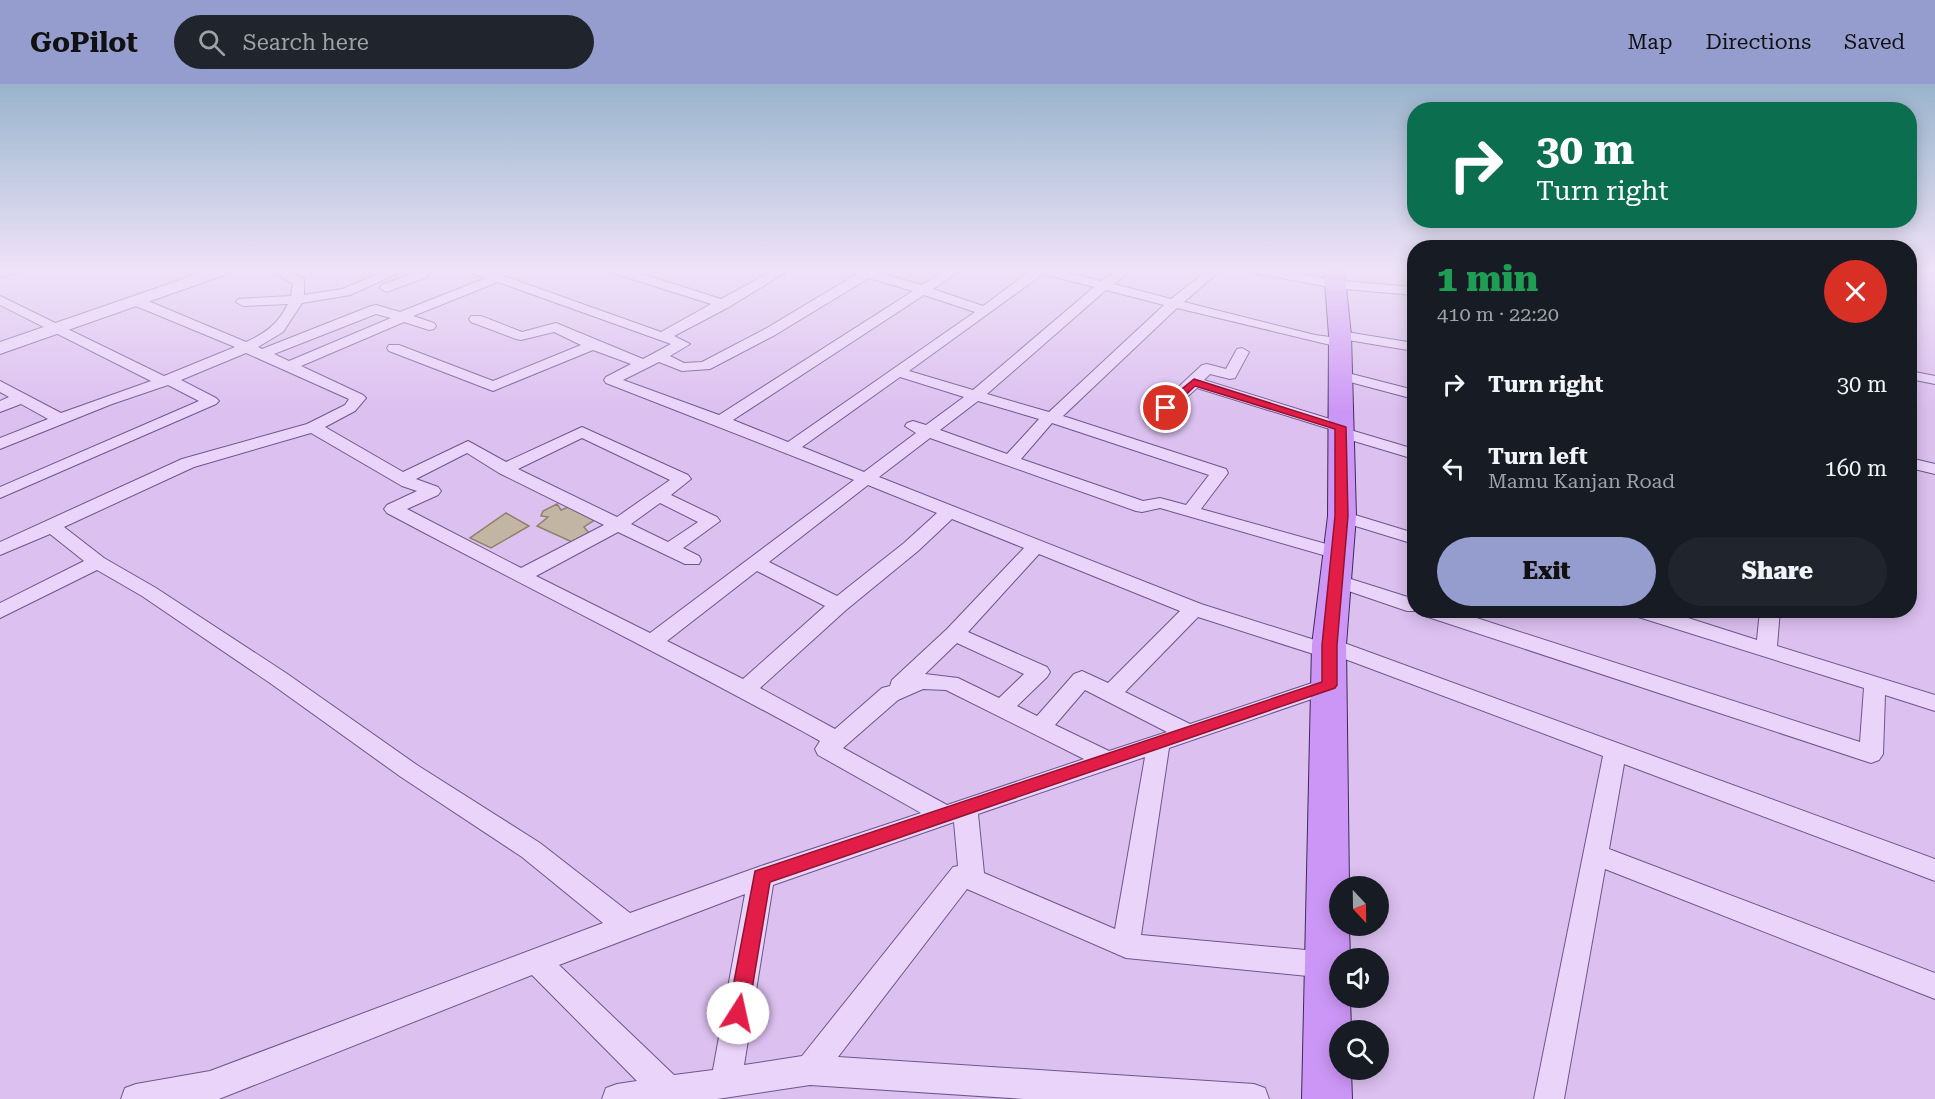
<!DOCTYPE html>
<html lang="en">
<head>
<meta charset="utf-8">
<style>
	body { margin:0; font-family:"Roboto Serif",serif; background:#20242c; color:#f1f3f6; height:100vh; display:flex; flex-direction:column; font-size:22px; white-space:nowrap }
	* { box-sizing:border-box; margin:0 }
	p { font-size:20px; color:#9ea1a6 }
	.icon { flex:none; width:33px; height:33px; fill:none; stroke:currentColor; stroke-width:2; stroke-linecap:round; stroke-linejoin:round }
	.map { position:relative; flex:1; overflow:hidden }
	.panel { position:absolute; left:1407px; top:156px; width:510px; height:378px; display:flex; flex-direction:column; background:#171b24; border-radius:24px; box-shadow:0 3px 15px #0003 }
	.panel>* { flex:none }
	.guide { position:absolute; left:1407px; top:18px; width:510px; height:126px; border-radius:24px; box-shadow:0 3px 15px #0003; background:#0b6e4f; color:#fff; overflow:hidden }
	.needle { width:39px; rotate:158deg }
	.tools { position:absolute; left:1329px; top:792px; display:grid; gap:12px }
	.tools a { display:grid; place-items:center; width:60px; height:60px; border-radius:50%; background:#171b24; box-shadow:0 3px 15px #0003; font-size:30px }
	.pin { position:absolute; display:grid; place-items:center; width:51px; height:51px; color:#fff; margin:-26px; border:3px solid #fff; border-radius:50%; box-shadow:0 2px 6px #0007 }
	.me { position:absolute; width:66px; margin:-33px; rotate:10deg; stroke-linejoin:round; filter:drop-shadow(0 0 4px #0008) }
	.turn { display:flex; align-items:center; gap:21px; height:126px; padding:0 30px; font-size:27px }
	.turn .icon { width:78px; height:78px; stroke-width:2.5 }
	.turn b { display:block; font-size:42px; line-height:51px }
	.round { display:grid; place-items:center; flex:none; width:63px; height:63px; border-radius:32px; background:#20242c }
	.headline { display:flex; align-items:center; justify-content:space-between; height:102px; padding:0 30px }
	h1 { font-size:36px; font-weight:800; line-height:45px; color:#1e9e55 }
	.cta { display:flex; gap:12px; margin-top:auto; padding:12px 30px }
	.cta a { flex:1; height:69px; border-radius:36px; background:#959dce; color:#111; font-size:24px; font-weight:800; line-height:69px; text-align:center }
	.cta a+a { background:#20242c; color:#f1f3f6 }
	ul { padding:0; list-style:none }
	li { display:flex; align-items:center; gap:18px; height:84px; padding:0 30px }
	li div { flex:1 }
	li b { display:block; font-size:22px }
	li em { font-style:normal }
	header { display:flex; align-items:center; gap:36px; box-sizing:border-box; height:84px; padding:0 30px; background:#959dce; color:#111 }
	header strong { font-size:28px }
	nav { display:flex; gap:33px; margin-inline-start:auto; font-size:21px }
	.search { width:420px; height:54px; background:#20242c; display:flex; align-items:center; gap:15px; box-sizing:border-box; padding:0 21px; border-radius:33px; color:#9ea1a6; font-size:22px }
	.map>svg:first-child { display:block }
	.water { fill:#c2b5a3; stroke:#90826a; stroke-width:1.5 }
	.lines { fill:none; stroke-linecap:round; stroke-linejoin:round }
	.minor-casing { stroke:#6c578a; stroke-width:2 }
	.tertiary-casing { stroke:#6c578a; stroke-width:2 }
	.primary-casing { stroke:#3b2c58; stroke-width:2 }
	.minor { fill:#ead4fa; fill-rule:evenodd }
	.tertiary { fill:#ead4fa; fill-rule:evenodd }
	.primary { fill:#cc96f6; fill-rule:evenodd }
	.route { fill:#e11d48; stroke:#92132f; stroke-width:1.5 }
</style>
</head>
<body>
<header>
<strong>GoPilot</strong>
<div class="search"><svg class="icon" aria-label="search" viewBox="0 0 24 24"><circle cx="10" cy="10" r="6"/><path d="M15 15l6 6"/></svg>Search here</div>
<nav><a>Map</a><a>Directions</a><a>Saved</a></nav>
</header>
<div class="map">
<svg width="1935" height="1015" viewBox="0 0 1935 1015">
	<rect width="100%" height="100%" fill="#dcc0f0"/>
	<!-- water -->
	<g class="water">
		<polygon points="557,420 561,426 576,420 593,432 593,437 584,443 589,449 572,458 537,442 548,433 541,432 543,427"/>
		<polygon points="506,429 529,442 491,464 470,454"/>
	</g>
	<g class="lines">
		<!-- minor casing -->
		<g class="minor-casing">
			<g id="minor">
				<polygon points="0,185 22,185 20,188 0,193"/>
				<path d="M267 185H282L304 195V211L342 205 391 185H407L350 211 302 219 283 248 258 263 262 265 371 222 376 221 400 228 486 194 469 188 467 185H484L661 248 711 220 610 188 608 185H626L721 215 776 185H791L729 223 674 252 690 260 670 272 684 279 702 278 765 245 857 190 852 189 851 185H868L921 201 949 185H963L933 205 983 222 1033 185H1053L1101 197 1119 185H1133L1114 200 1171 215 1209 185H1222L1184 218 1315 251 1337 254 1333 251 1340 247 1414 259V267L1342 255 1346 259 1339 263 1177 224 1063 332 1226 385 1228 389 1201 425 1344 465 1346 469 1344 473 1337 475 1160 424 1142 428 1136 427 930 354 879 393 1201 520 1321 558 1329 554 1336 556 1935 775V797L1624 680 1609 765 1935 889V915L1605 785 1564 1015H1534L1603 672 1337 572 1329 575 1198 533 1125 608 1190 640 1330 593 1338 596 1341 601 1338 606 1169 664 1141 851 1328 868 1338 872V890L1328 894 1126 874 967 805 838 973 1254 1000 1265 1004 1269 1015H1024L810 1001 717 1015H602L606 1004 617 1000 637 997 532 891 219 1015H121L125 1004 136 1000 210 987 603 839 522 773 401 693 270 599 142 512 97 486 0 534V519L84 477 50 450 0 471V458L182 375 307 340 345 321 349 315 246 269 181 296 216 314 219 317 216 320 0 414V403L199 317 168 301 112 320 0 365V354L48 335 21 320 0 328V317L9 313 0 308V297L61 329 151 297 0 221V212L164 292 235 263 131 220 129 217 131 214H141L246 258C266 249 278 240 288 220L243 222 236 218 238 215 291 212 293 200ZM1043 190 1094 203 973 306 909 287ZM869 194 913 207 719 331 623 296 659 278 682 287 710 285 775 251ZM498 198 671 260 643 275 556 239 522 248 481 232H471L469 235 471 238 516 255 521 256 554 248 581 261 493 297 399 261H389L387 264 389 267 493 307 593 266 631 280 606 293 604 296 606 299 854 396 650 549 536 492 618 448 685 480H699L701 476 699 472 683 464 720 437 717 433 671 411 691 395 688 391 582 343 506 378 468 357 403 388 325 343 355 327 366 314 363 311 301 282 404 238 429 246 434 245 436 242 434 239 413 232ZM1106 206 1164 221 1049 328 987 310ZM924 211 975 228 788 358 733 336ZM376 230 391 234 289 277 274 270ZM900 293 964 313 926 341 913 337 907 339 905 342 916 349 864 388 802 363ZM978 317 1039 335 1007 370 940 346ZM1052 339 1209 391 1186 421 1160 414 1143 417 1021 375ZM311 349 402 402 417 407 387 421 384 425 387 429C532 506 677 578 820 657L815 665 818 671 921 729 761 782 630 829 540 759 417 681 286 589 156 504 104 474 64 443 194 383ZM582 354 670 396 617 433 518 385ZM467 369 499 389 604 441 521 484 407 425 438 411 441 407 438 403 416 395ZM868 401 937 429 904 459 837 512 769 478ZM660 419 698 438 668 458 631 440ZM952 435 1024 464 947 545 892 596 890 602 882 604 835 645 760 604 846 526 918 467ZM1039 470 1180 527 1108 599 1082 587 1074 590 1037 632 1017 622 1047 593 1050 588 1047 583 968 548ZM757 487 825 522 743 595 667 557ZM957 559 1024 590 999 614 958 594 925 590ZM923 605 946 606 1084 675 947 721 843 664 898 616ZM1085 606 1167 648 1109 667 1055 641ZM1145 673 1115 845 984 789 978 730ZM954 738 958 782 953 783 802 972 744 981 773 801ZM745 810 713 986 674 991 559 881Z"/>
				<polygon points="1248,185 1273,185 1332,196 1414,203 1414,211 1334,204 1254,189"/>
				<polygon points="423,186 429,190 427,193 386,208 380,204 381,201"/>
				<polygon points="1242,264 1249,268 1235,294 1230,295 1210,290 1204,296 1346,340 1347,345 1414,365 1414,375 1334,351 1333,346 1197,304 1158,339 1146,339 1144,336 1146,333 1202,281 1207,280 1226,285 1237,265"/>
				<polygon points="1340,287 1414,306 1414,315 1335,294 1333,291"/>
				<polygon points="1910,287 1935,292 1935,300 1910,295"/>
				<polygon points="1910,374 1935,380 1935,390 1910,384"/>
				<polygon points="1342,427 1414,449 1414,460 1336,436 1333,432 1336,428"/>
				<polygon points="1335,490 1414,515 1414,526 1452,526 1860,658 1864,604 1632,531 1629,526 1663,526 1757,556 1760,526 1780,526 1777,562 1935,611 1935,627 1885,611 1883,670 1879,676 1871,679 1422,531 1420,527 1407,527 1328,500 1325,496 1328,492"/>
			</g>
		</g>
		<!-- tertiary casing -->
		<g class="tertiary-casing">
			<polygon id="tertiary" points="212,185 235,185 233,188 0,270 0,258"/>
		</g>
		<!-- primary casing -->
		<g class="primary-casing">
			<polygon id="primary" points="1324,185 1344,185 1351,251 1356,432 1346,561 1349,802 1340,802 1340,842 1349,842 1350,874 1340,874 1340,914 1350,914 1351,946 1340,946 1340,986 1351,986 1352,1015 1302,1015 1312,561 1328,432 1329,251"/>
		</g>
		<!-- minor -->
		<use href="#minor" class="minor"/>
		<!-- tertiary -->
		<use href="#tertiary" class="tertiary"/>
		<!-- primary -->
		<use href="#primary" class="primary"/>
	</g>
	<!-- sky -->
	<linearGradient id="sky" x2="0" y2="1"><stop stop-color="#99b4cc"/><stop offset="0.57" stop-color="#efe3f8"/><stop offset="1" stop-color="#efe3f8" stop-opacity="0"/></linearGradient>
	<rect width="1935" height="327" fill="url(#sky)"/>
	<!-- route -->
	<polygon class="route" points="1194,295 1346,343 1348,432 1337,561 1337,601 1335,604 770,798 748,929 745,936 738,939 731,936 728,929 755,787 1322,598 1322,561 1335,432 1335,345 1195,302 1170,326 1162,326 1162,321"/>
</svg>
<div class="tools">
<a><svg class="needle" viewBox="-14 -14 28 28"><path d="M0-13l5 13h-10z" fill="#e53935"/><path d="M0 13l5-13h-10z" fill="#9ea1a6"/></svg></a>
<a><svg class="icon" aria-label="sound" viewBox="0 0 24 24"><path d="M4 9h4l5-4v14l-5-4H4zM17 9q2 3 0 6"/></svg></a>
<a><svg class="icon" aria-label="search" viewBox="0 0 24 24"><circle cx="10" cy="10" r="6"/><path d="M15 15l6 6"/></svg></a>
</div>
<div class="pin" style="left:1166px;top:324px;background:#d93025"><svg class="icon" aria-label="arrive" viewBox="0 0 24 24"><path d="M6 21V4h12l-3 4 3 4H6"/></svg></div>
<svg class="me" style="left:738px;top:929px" viewBox="-20 -20 40 40"><circle r="19" fill="#fff"/><path d="M0-13L10 11 0 6-10 11z" fill="#e11d48"/></svg>
<div class="guide">
<div class="turn"><svg class="icon" aria-label="right" viewBox="0 0 24 24"><path d="M7 20v-9h11M14 6l5 5-5 5"/></svg><div><b>30 m</b>Turn right</div></div>
</div>
<section class="panel">
<div class="headline"><div><h1>1 min</h1><p>410 m · 22:20</p></div><a class="round" style="background:#d93025;color:#fff"><svg class="icon" aria-label="close" viewBox="0 0 24 24"><path d="M6 6l12 12M18 6L6 18"/></svg></a></div>
<ul>
<li><svg class="icon" aria-label="right" viewBox="0 0 24 24"><path d="M7 20v-9h11M14 6l5 5-5 5"/></svg><div><b>Turn right</b></div><em>30 m</em></li>
<li><svg class="icon" aria-label="left" viewBox="0 0 24 24"><path d="M17 20v-9H6M10 6l-5 5 5 5"/></svg><div><b>Turn left</b><p>Mamu Kanjan Road</p></div><em>160 m</em></li>
</ul>
<div class="cta"><a>Exit</a><a>Share</a></div>
</section>
</div>
</body>
</html>
